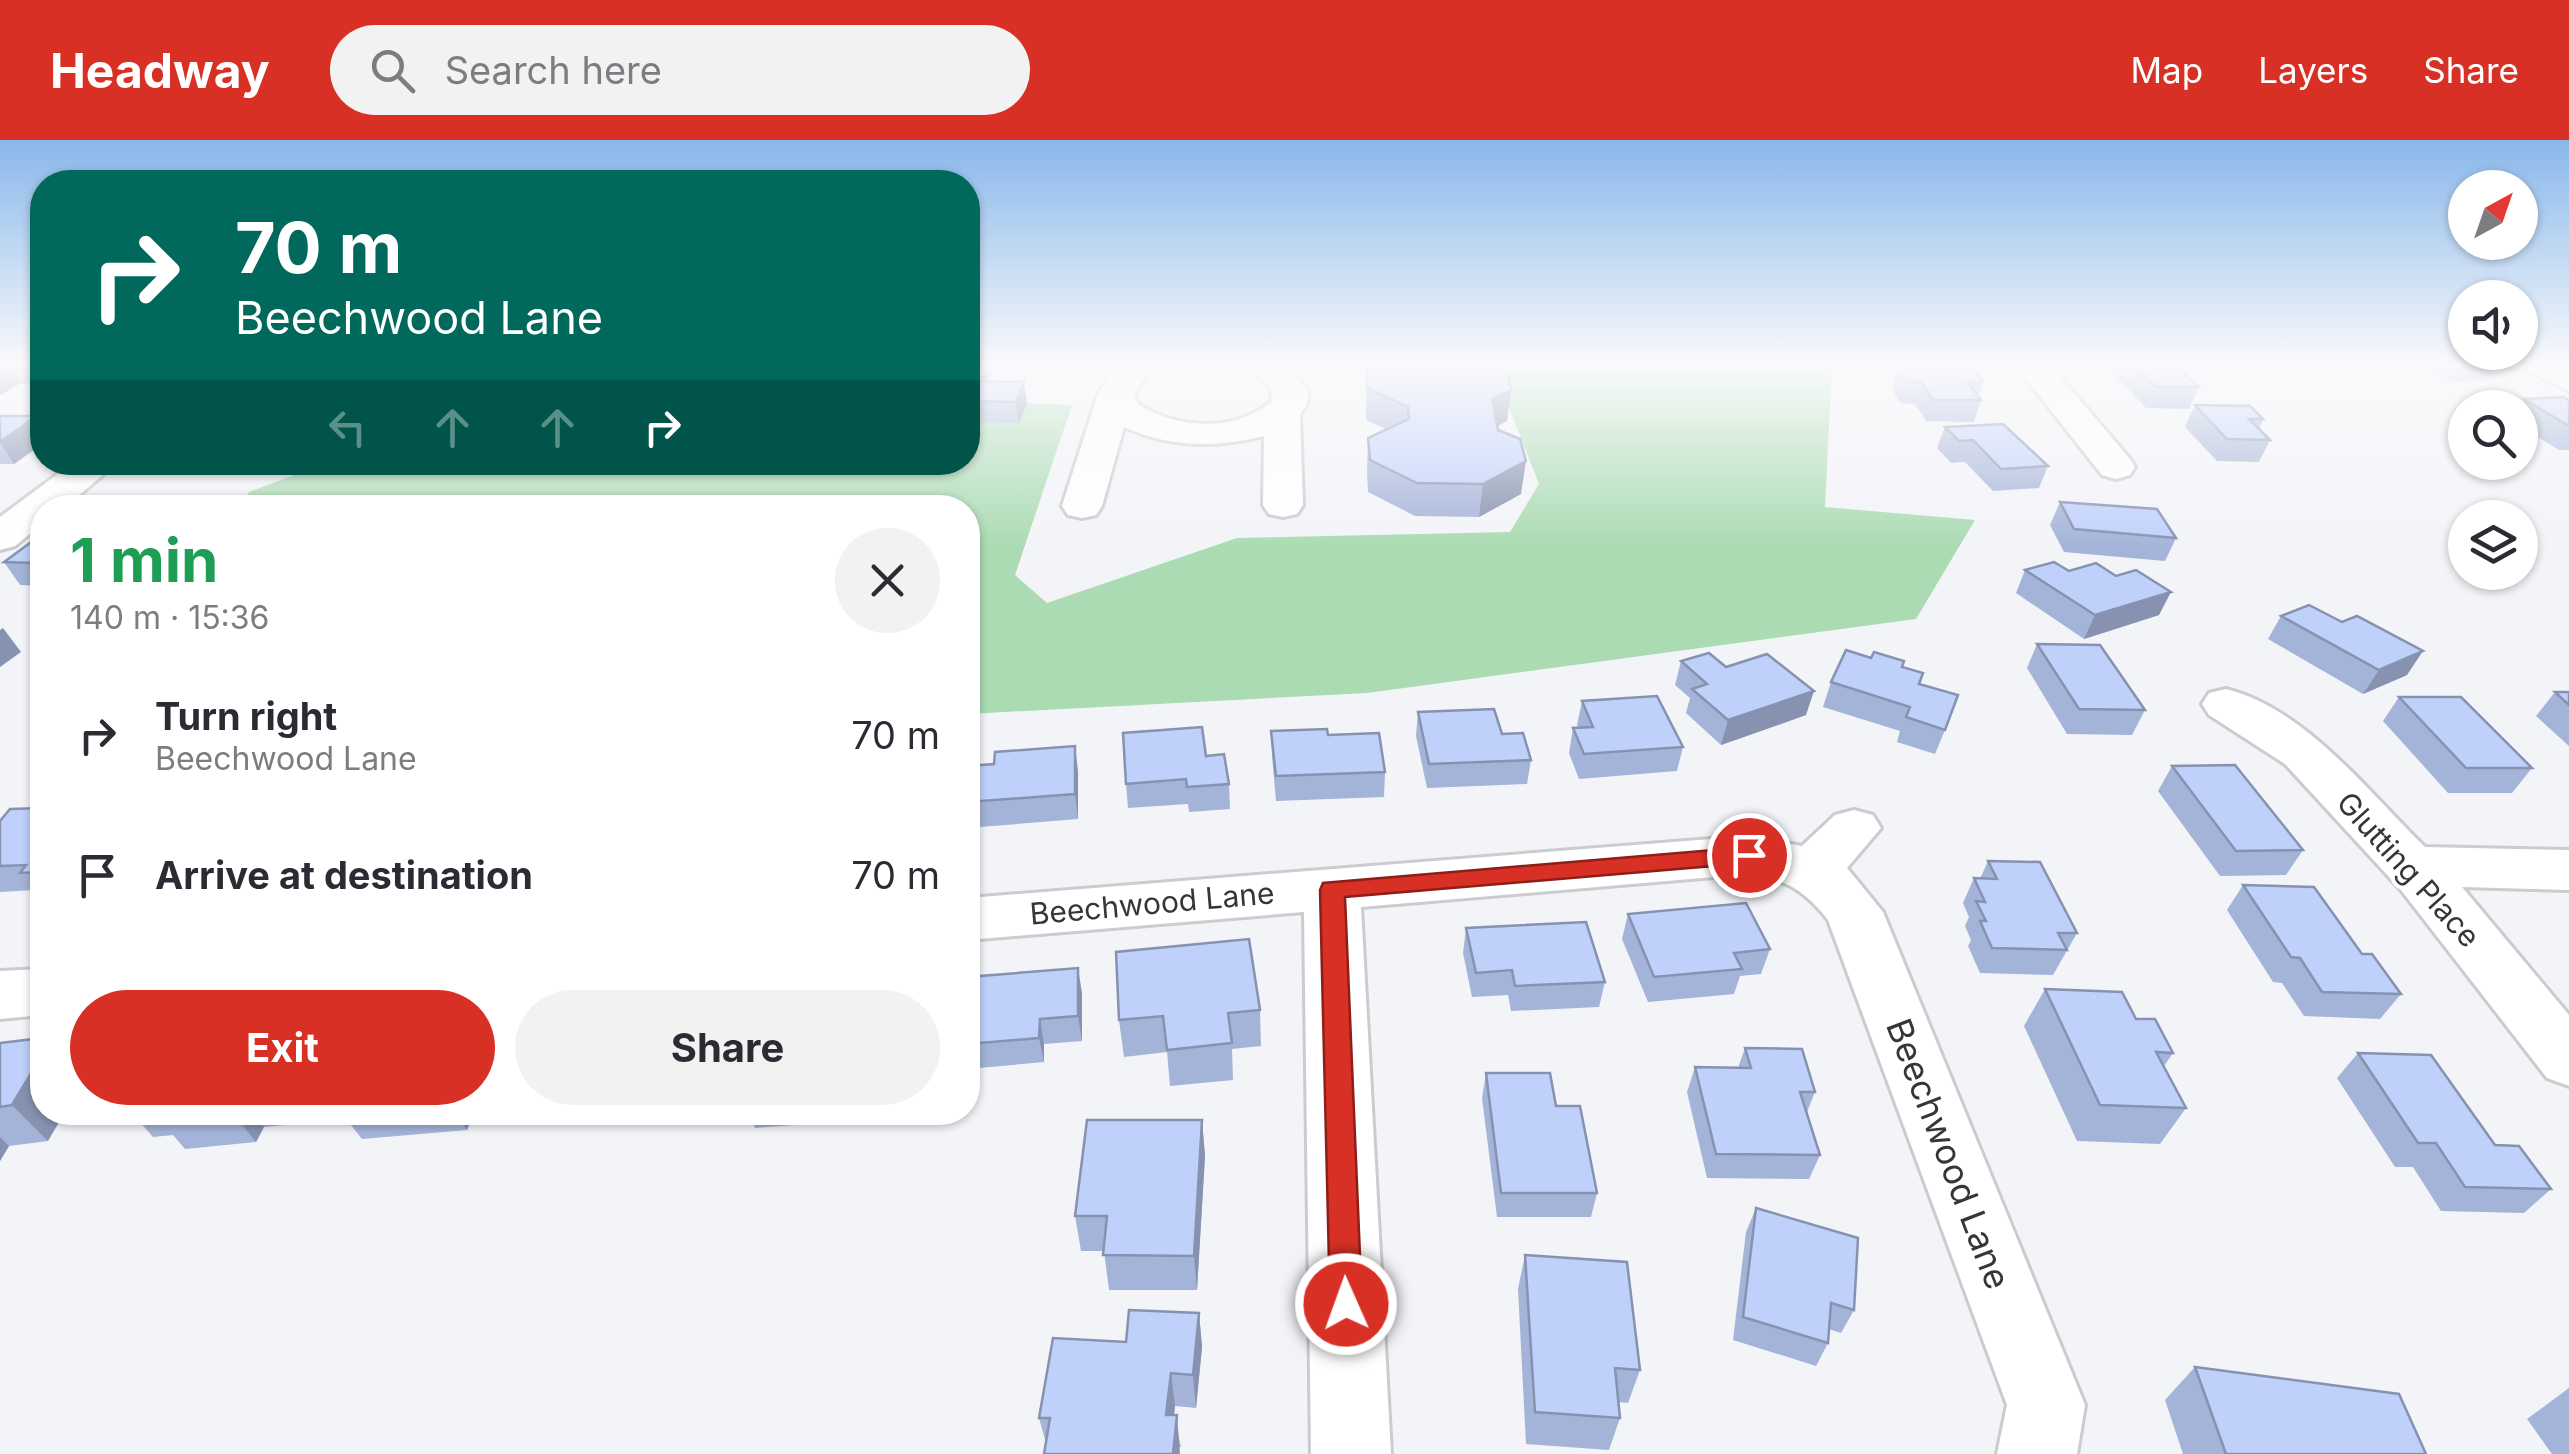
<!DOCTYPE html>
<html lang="en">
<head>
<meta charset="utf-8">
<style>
	body { margin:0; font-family:Inter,sans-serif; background:#f2f2f3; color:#2b2b33; height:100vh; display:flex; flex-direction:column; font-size:38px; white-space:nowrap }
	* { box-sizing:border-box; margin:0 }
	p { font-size:32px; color:#7c7c81 }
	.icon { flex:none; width:55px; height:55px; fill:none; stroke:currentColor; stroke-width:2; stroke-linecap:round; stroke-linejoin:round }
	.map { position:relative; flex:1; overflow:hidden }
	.side { position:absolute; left:30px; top:355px; width:950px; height:630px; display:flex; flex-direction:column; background:#fff; border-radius:40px; box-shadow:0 2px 8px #0004 }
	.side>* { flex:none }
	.hud { position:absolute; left:30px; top:30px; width:950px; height:305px; border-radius:40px; box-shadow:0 2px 8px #0004; background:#00695c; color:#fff; overflow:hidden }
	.needle { width:65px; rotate:40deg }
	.buttons { position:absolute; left:2448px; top:30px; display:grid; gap:20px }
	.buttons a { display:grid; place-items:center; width:90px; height:90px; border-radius:50%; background:#fff; box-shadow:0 2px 8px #0004; font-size:50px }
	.pin { position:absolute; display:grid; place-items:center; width:85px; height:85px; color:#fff; margin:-42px; border:5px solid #fff; border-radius:50%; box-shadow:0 2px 10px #0007 }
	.me { position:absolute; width:110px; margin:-55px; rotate:358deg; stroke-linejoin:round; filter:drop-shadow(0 0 8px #0008) }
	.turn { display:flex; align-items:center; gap:35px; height:210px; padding:0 40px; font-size:45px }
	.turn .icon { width:130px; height:130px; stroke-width:2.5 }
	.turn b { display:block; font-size:70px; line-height:85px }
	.lanes { display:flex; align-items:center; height:95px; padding:0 40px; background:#0003; justify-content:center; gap:50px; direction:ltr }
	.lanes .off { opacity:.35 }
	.round { display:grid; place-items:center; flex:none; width:105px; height:105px; border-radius:52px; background:#f2f2f3 }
	.headline { display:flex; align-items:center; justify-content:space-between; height:170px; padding:0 40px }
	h1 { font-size:60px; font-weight:700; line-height:75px; color:#1e9e55 }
	.cta { display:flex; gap:20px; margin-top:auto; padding:20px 40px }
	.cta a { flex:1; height:115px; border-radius:60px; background:#d93025; color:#fff; font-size:40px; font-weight:700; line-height:115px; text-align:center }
	.cta a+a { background:#f2f2f3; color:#2b2b33 }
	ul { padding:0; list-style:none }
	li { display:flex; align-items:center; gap:30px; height:140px; padding:0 40px }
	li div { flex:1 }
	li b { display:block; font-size:38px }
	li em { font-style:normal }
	header { display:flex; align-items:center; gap:60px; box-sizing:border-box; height:140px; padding:0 50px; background:#d93025; color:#fff }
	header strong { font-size:48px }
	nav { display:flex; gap:55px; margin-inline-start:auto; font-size:35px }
	.search { width:700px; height:90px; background:#f2f2f3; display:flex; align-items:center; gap:25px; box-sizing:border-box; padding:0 35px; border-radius:55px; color:#7c7c81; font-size:38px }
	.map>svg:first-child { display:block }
	.green { fill:#aadbb2 }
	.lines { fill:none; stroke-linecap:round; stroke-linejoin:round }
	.minor-casing { stroke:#cbccd0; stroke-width:6 }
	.minor { fill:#fff; fill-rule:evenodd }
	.wall { fill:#a4b3d8 }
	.shaded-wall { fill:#8692b0 }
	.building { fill:#bfd0fb; stroke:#8692b0; stroke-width:2.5 }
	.route { fill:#d93025; stroke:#8d1f18; stroke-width:2.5 }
	.labels { text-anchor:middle; stroke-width:8; stroke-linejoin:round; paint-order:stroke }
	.street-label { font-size:30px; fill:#353637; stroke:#fff }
	.near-street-label { font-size:35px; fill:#353637; stroke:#fff }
</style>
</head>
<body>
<header>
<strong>Headway</strong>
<div class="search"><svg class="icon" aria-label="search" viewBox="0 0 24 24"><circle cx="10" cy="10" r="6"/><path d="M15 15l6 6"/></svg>Search here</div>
<nav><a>Map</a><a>Layers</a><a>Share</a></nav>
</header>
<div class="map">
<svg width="2569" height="1314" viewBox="0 0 2569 1314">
	<rect width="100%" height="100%" fill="#f3f4f8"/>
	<!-- green -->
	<polygon class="green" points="1492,225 1832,225 1825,367 1975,380 1916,479 1367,553 968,574 968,368 238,368 249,352 302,332 552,322 968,322 968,278 1021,263 1072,265 1015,435 1047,463 1237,398 1510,392 1539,344"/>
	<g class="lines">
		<!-- minor casing -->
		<g class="minor-casing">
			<g id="minor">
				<path d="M1117 225H1151L1134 254 1138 264C1178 289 1234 293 1272 261L1271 247 1245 225H1286L1308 251 1307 265 1300 274 1303 365 1297 374 1283 377 1269 374 1263 365 1264 296C1215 308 1171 308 1124 287L1102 366 1096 375 1082 378 1068 375 1062 366 1098 254Z"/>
				<polygon points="2015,225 2050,225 2130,319 2135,327 2130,335 2116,339 2102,335"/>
				<polygon points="2525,225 2569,226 2569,251 2530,232"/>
				<polygon points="74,322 118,322 64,368 42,368 42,384 15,406 0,410 0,377"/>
				<path d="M2226 549C2306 569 2368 652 2425 707L2569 710V750L2462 747 2569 875V946L2547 938 2401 750 2285 624 2209 575 2202 564 2209 553Z"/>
				<path d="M1854 670 1873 675 1881 688 1847 728 1883 772 2085 1265 2077 1314H1997L2007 1265 1828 780C1806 751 1784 738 1749 734L1361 767 1391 1314H1311L1304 772 968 800V758L1749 696 1802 706 1835 675Z"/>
				<polygon points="42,829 42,875 0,879 0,831"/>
			</g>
		</g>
		<!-- minor -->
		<use href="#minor" class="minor"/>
	</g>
	<!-- wall -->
	<g class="wall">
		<polygon points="0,225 42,225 42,244 19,244 0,255"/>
		<polygon points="968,225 993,229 988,241 1027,263 1019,283 968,282"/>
		<polygon points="1326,225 1492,225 1507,281 1498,286 1521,354 1479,377 1415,376 1368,352 1367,330 1368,298 1386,289 1366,280 1367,231 1359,227 1332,227"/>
		<polygon points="2115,225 2175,225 2199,247 2189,269 2146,268 2112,232"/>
		<polygon points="2425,225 2497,225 2488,240 2451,241"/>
		<polygon points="1898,228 1983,242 1978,256 1981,260 1974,282 1926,281 1915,264 1900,263 1892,249"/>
		<polygon points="2524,259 2569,260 2569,310 2559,310 2520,286 2520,268 2518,268"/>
		<polygon points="2195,265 2263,279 2259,289 2270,300 2259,322 2217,321 2185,287"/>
		<polygon points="37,276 42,284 42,304 14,324 0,324 0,277"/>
		<polygon points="1945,287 2048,326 2039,348 1993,351 1965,322 1951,323 1937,308"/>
		<polygon points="2060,362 2176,398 2165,421 2064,412 2050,385"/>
		<polygon points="42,394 42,446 20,445 4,422"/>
		<polygon points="2025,430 2069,431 2116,436 2159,475 2084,499 2016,453"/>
		<polygon points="2281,476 2407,535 2363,554 2268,499"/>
		<polygon points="2037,504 2145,570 2132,595 2067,594 2027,528"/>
		<polygon points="1681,521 1726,527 1806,575 1721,605 1686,573 1690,558 1675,545"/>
		<polygon points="1902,527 1919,544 1945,590 1935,614 1897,602 1900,591 1823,567 1831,542"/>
		<polygon points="2555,552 2569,552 2569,606 2536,576"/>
		<polygon points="2399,557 2532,628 2512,653 2448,653 2383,581"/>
		<polygon points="1582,561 1683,607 1677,631 1579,639 1569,613 1573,588 1579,588 1577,585"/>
		<polygon points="1418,572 1531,620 1527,644 1427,648 1416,596"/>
		<polygon points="1271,591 1328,595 1385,632 1384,657 1276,661 1272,616"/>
		<polygon points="1206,616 1229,644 1230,669 1189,672 1188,664 1128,668 1126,644"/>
		<polygon points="968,626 1078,631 1078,679 968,688"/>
		<polygon points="2172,626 2303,710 2286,735 2220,736 2158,651"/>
		<polygon points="42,668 42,757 35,750 0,752 0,681"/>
		<polygon points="1988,721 2077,793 2053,835 1980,833 1968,806 1971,800 1965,786 1969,777 1963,763 1974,738 1980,739"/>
		<polygon points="2243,745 2362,814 2401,854 2380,879 2304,876 2282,843 2273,842 2227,770"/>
		<polygon points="1628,774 1770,809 1761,834 1740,836 1734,854 1648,862 1622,799"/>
		<polygon points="1466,788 1605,842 1599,867 1511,871 1508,855 1472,857 1463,813"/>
		<polygon points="1116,812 1260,870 1261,906 1232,909 1233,940 1170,946 1167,912 1124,917 1119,880"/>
		<polygon points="968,837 1082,853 1082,901 1044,904 1044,922 968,929"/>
		<polygon points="2045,849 2136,879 2173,913 2164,926 2186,968 2160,1004 2077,1001 2024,886"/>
		<polygon points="0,903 48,1001 9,1006 0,1021"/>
		<polygon points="1745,908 1815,952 1807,972 1820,1015 1809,1039 1707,1038 1687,952 1695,927 1738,928"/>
		<polygon points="2358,913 2495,1005 2551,1049 2524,1073 2441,1071 2413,1027 2395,1027 2337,938"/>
		<polygon points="1486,933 1597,1053 1591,1077 1497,1077 1482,958"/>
		<polygon points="131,972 310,972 305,983 264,987 256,1002 185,1009 173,995 153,997"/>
		<polygon points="344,972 474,972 467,990 362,999 343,975"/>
		<polygon points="602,972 653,972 652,975 605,977"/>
		<polygon points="748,972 832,972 831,982 755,988"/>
		<polygon points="1202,980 1205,1016 1197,1150 1109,1150 1104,1111 1081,1111 1075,1076"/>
		<polygon points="1756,1068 1854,1170 1841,1193 1829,1189 1828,1203 1816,1226 1733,1200 1746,1092"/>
		<polygon points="1525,1115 1640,1230 1628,1263 1619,1262 1620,1278 1609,1310 1526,1304 1518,1149"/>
		<polygon points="1199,1173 1202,1207 1196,1268 1175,1266 1174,1275 1181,1307 1046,1303 1039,1278 1126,1202"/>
		<polygon points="2195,1227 2426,1314 2183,1314 2165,1260"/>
		<polygon points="2569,1248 2569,1314 2552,1314 2527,1279"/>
	</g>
	<!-- shaded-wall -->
	<g class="shaded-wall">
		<polygon points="2,225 7,225 19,244 0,255 0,226"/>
		<polygon points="31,225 42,225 42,243"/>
		<polygon points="989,225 992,225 993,229 985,249 983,238"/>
		<polygon points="1024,242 1027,263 1019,283 1016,262"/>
		<polygon points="1511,250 1507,281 1489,290 1492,259"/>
		<polygon points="37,276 42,284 42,304 14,324 0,302"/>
		<polygon points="1526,321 1521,354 1479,377 1483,344"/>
		<polygon points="2171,452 2159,475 2084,499 2095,475"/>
		<polygon points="3,488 21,512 0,527 0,490"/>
		<polygon points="2423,511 2407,535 2363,554 2379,530"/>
		<polygon points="1814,551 1806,575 1721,605 1728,580"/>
		<polygon points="1075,606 1078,631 1078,679 1075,654"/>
		<polygon points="1078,828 1082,853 1082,901 1078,876"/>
		<polygon points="1040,879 1044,904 1044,922 1039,898"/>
		<polygon points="42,915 42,972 65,972 48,1001 12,965"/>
		<polygon points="232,972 251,972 264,987 256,1002"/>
		<polygon points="297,972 310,972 305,983"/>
		<polygon points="456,972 474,972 467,990"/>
		<polygon points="1202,980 1205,1016 1197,1150 1194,1116"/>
		<polygon points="0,997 9,1006 0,1021"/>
		<polygon points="1199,1173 1202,1207 1196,1268 1193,1235"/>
		<polygon points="1171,1233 1175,1266 1170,1307 1166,1275"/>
		<polygon points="1177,1275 1180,1314 1173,1314"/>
	</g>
	<!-- building -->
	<g class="building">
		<polygon points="968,225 989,225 983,238 968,238"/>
		<polygon points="1377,225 1492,225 1507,231 1511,250 1492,259 1498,290 1520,299 1526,321 1483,344 1417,343 1370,320 1368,298 1409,279 1408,267 1367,248 1367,229"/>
		<polygon points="2134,225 2175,225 2199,247 2156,247"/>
		<polygon points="1898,228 1974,230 1983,242 1968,242 1981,260 1933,260 1922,242 1907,242"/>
		<polygon points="968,241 1024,242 1016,262 968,261"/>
		<polygon points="2563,257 2569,260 2569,286 2524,259"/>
		<polygon points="2195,265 2250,266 2263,279 2249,279 2270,300 2227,299"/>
		<polygon points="1,276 37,276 0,302 0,277"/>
		<polygon points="2003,284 2048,326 2001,329 1973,300 1959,301 1945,287"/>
		<polygon points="2060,362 2157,369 2176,398 2074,389"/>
		<polygon points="84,364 115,366 113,368 79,368"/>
		<polygon points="42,394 42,420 38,423 4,422"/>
		<polygon points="2054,422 2069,431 2096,423 2116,436 2136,430 2171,452 2095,475 2025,430"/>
		<polygon points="2309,465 2342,482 2357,476 2423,511 2379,530 2281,476"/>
		<polygon points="2037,504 2100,505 2145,570 2079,569"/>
		<polygon points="1846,510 1871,518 1874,512 1904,521 1902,527 1923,533 1919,544 1958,555 1945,590 1906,577 1910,567 1831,542"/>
		<polygon points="1709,513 1726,527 1767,514 1814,551 1728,580 1692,549 1707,544 1681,521"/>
		<polygon points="2555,552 2569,552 2569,565"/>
		<polygon points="1657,556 1683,607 1584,614 1573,588 1593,587 1582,561"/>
		<polygon points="2399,557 2461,557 2532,628 2466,628"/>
		<polygon points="1494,569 1502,594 1523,593 1531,620 1429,624 1418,572"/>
		<polygon points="1202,587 1206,616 1224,614 1229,644 1187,647 1186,639 1126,644 1123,593"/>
		<polygon points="1327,589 1328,595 1379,593 1385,632 1276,636 1271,591"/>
		<polygon points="1075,606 1075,654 968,662 968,626 994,624 995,612"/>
		<polygon points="2235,625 2303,710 2236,711 2172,626"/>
		<polygon points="42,668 42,732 20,733 26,725 0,726 0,681 10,669"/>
		<polygon points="1988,721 2040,722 2077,793 2058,793 2067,810 1992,808 1980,781 1986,781 1976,761 1985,762 1974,738 1997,739"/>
		<polygon points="2243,745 2314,747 2362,814 2372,814 2401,854 2322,852 2300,818 2291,817"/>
		<polygon points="1746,763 1770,809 1734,813 1742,829 1654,837 1628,774"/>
		<polygon points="1586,782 1605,842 1515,846 1512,830 1476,833 1466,788"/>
		<polygon points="1249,799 1260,870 1228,873 1232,903 1167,910 1163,876 1119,880 1116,812"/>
		<polygon points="1078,828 1078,876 1040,879 1039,898 968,904 968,837"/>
		<polygon points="2045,849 2122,852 2136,879 2155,879 2173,913 2156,912 2186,968 2100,965"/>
		<polygon points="42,898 42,915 12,965 0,967 0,903"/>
		<polygon points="1745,908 1802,909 1815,952 1800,952 1820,1015 1716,1014 1695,927 1751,928"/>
		<polygon points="2358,913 2431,915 2495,1005 2519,1006 2551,1049 2465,1047 2436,1003 2418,1003"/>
		<polygon points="1486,933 1550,933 1556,966 1580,966 1597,1053 1501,1053"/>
		<polygon points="344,972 371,972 343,975"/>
		<polygon points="1087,980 1202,980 1194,1116 1103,1115 1107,1076 1075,1076"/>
		<polygon points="1756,1068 1858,1098 1854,1170 1831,1163 1828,1203 1743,1177"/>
		<polygon points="1525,1115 1627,1122 1640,1230 1615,1228 1620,1278 1535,1272"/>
		<polygon points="1129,1170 1199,1173 1193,1235 1171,1233 1166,1275 1177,1275 1173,1314 1044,1314 1050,1278 1039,1278 1053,1198 1126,1202"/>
		<polygon points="2195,1227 2399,1254 2426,1314 2226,1314"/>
	</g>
	<!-- sky -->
	<linearGradient id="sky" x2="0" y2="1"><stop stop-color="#89b7ea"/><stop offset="0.55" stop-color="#fafafc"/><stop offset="1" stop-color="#fafafc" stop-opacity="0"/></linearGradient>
	<rect width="2569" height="409" fill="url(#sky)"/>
	<!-- route -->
	<polygon class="route" points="1749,707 1761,715 1749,723 1345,757 1362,1164 1357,1174 1346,1178 1335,1174 1330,1164 1320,750 1323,743"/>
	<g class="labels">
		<!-- street labels -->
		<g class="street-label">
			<text transform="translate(2408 730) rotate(48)" y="10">Glutting Place</text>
			<text transform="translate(1152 764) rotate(-5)" y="10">Beechwood Lane</text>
		</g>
		<!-- near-street labels -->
		<g class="near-street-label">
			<text transform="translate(1948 1014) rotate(69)" y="12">Beechwood Lane</text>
		</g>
	</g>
</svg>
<div class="buttons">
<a><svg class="needle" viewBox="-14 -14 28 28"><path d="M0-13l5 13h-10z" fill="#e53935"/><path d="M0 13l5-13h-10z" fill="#7c7c81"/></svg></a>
<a><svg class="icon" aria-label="sound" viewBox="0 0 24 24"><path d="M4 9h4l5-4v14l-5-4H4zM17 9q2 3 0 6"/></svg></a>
<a><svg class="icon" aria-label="search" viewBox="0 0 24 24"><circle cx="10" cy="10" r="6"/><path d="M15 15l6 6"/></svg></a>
<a><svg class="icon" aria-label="layers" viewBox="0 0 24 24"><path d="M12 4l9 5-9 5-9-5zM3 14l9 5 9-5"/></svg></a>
</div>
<div class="pin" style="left:1749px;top:715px;background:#d93025"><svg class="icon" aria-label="arrive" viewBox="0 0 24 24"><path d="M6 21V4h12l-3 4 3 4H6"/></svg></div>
<svg class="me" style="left:1346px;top:1164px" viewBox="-20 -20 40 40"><circle r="17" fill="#d93025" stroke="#fff" stroke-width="3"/><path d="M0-11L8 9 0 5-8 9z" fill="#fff"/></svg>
<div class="hud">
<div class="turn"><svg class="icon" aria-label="right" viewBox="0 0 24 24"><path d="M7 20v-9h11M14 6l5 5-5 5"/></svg><div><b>70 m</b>Beechwood Lane</div></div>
<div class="lanes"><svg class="icon off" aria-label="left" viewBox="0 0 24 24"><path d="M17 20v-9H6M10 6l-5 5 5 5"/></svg><svg class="icon off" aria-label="ahead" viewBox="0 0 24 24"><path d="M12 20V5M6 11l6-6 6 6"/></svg><svg class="icon off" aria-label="ahead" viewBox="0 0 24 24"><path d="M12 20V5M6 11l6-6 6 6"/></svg><svg class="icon" aria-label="right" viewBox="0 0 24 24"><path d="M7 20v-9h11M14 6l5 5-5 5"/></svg></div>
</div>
<section class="side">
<div class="headline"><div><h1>1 min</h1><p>140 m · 15:36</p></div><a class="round"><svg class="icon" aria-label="close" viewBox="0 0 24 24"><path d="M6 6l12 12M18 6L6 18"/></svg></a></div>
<ul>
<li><svg class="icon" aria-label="right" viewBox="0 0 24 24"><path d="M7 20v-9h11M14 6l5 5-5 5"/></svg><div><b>Turn right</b><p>Beechwood Lane</p></div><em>70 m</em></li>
<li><svg class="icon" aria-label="arrive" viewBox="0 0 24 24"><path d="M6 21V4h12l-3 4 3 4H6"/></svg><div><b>Arrive at destination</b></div><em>70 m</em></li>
</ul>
<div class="cta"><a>Exit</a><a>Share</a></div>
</section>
</div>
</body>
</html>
